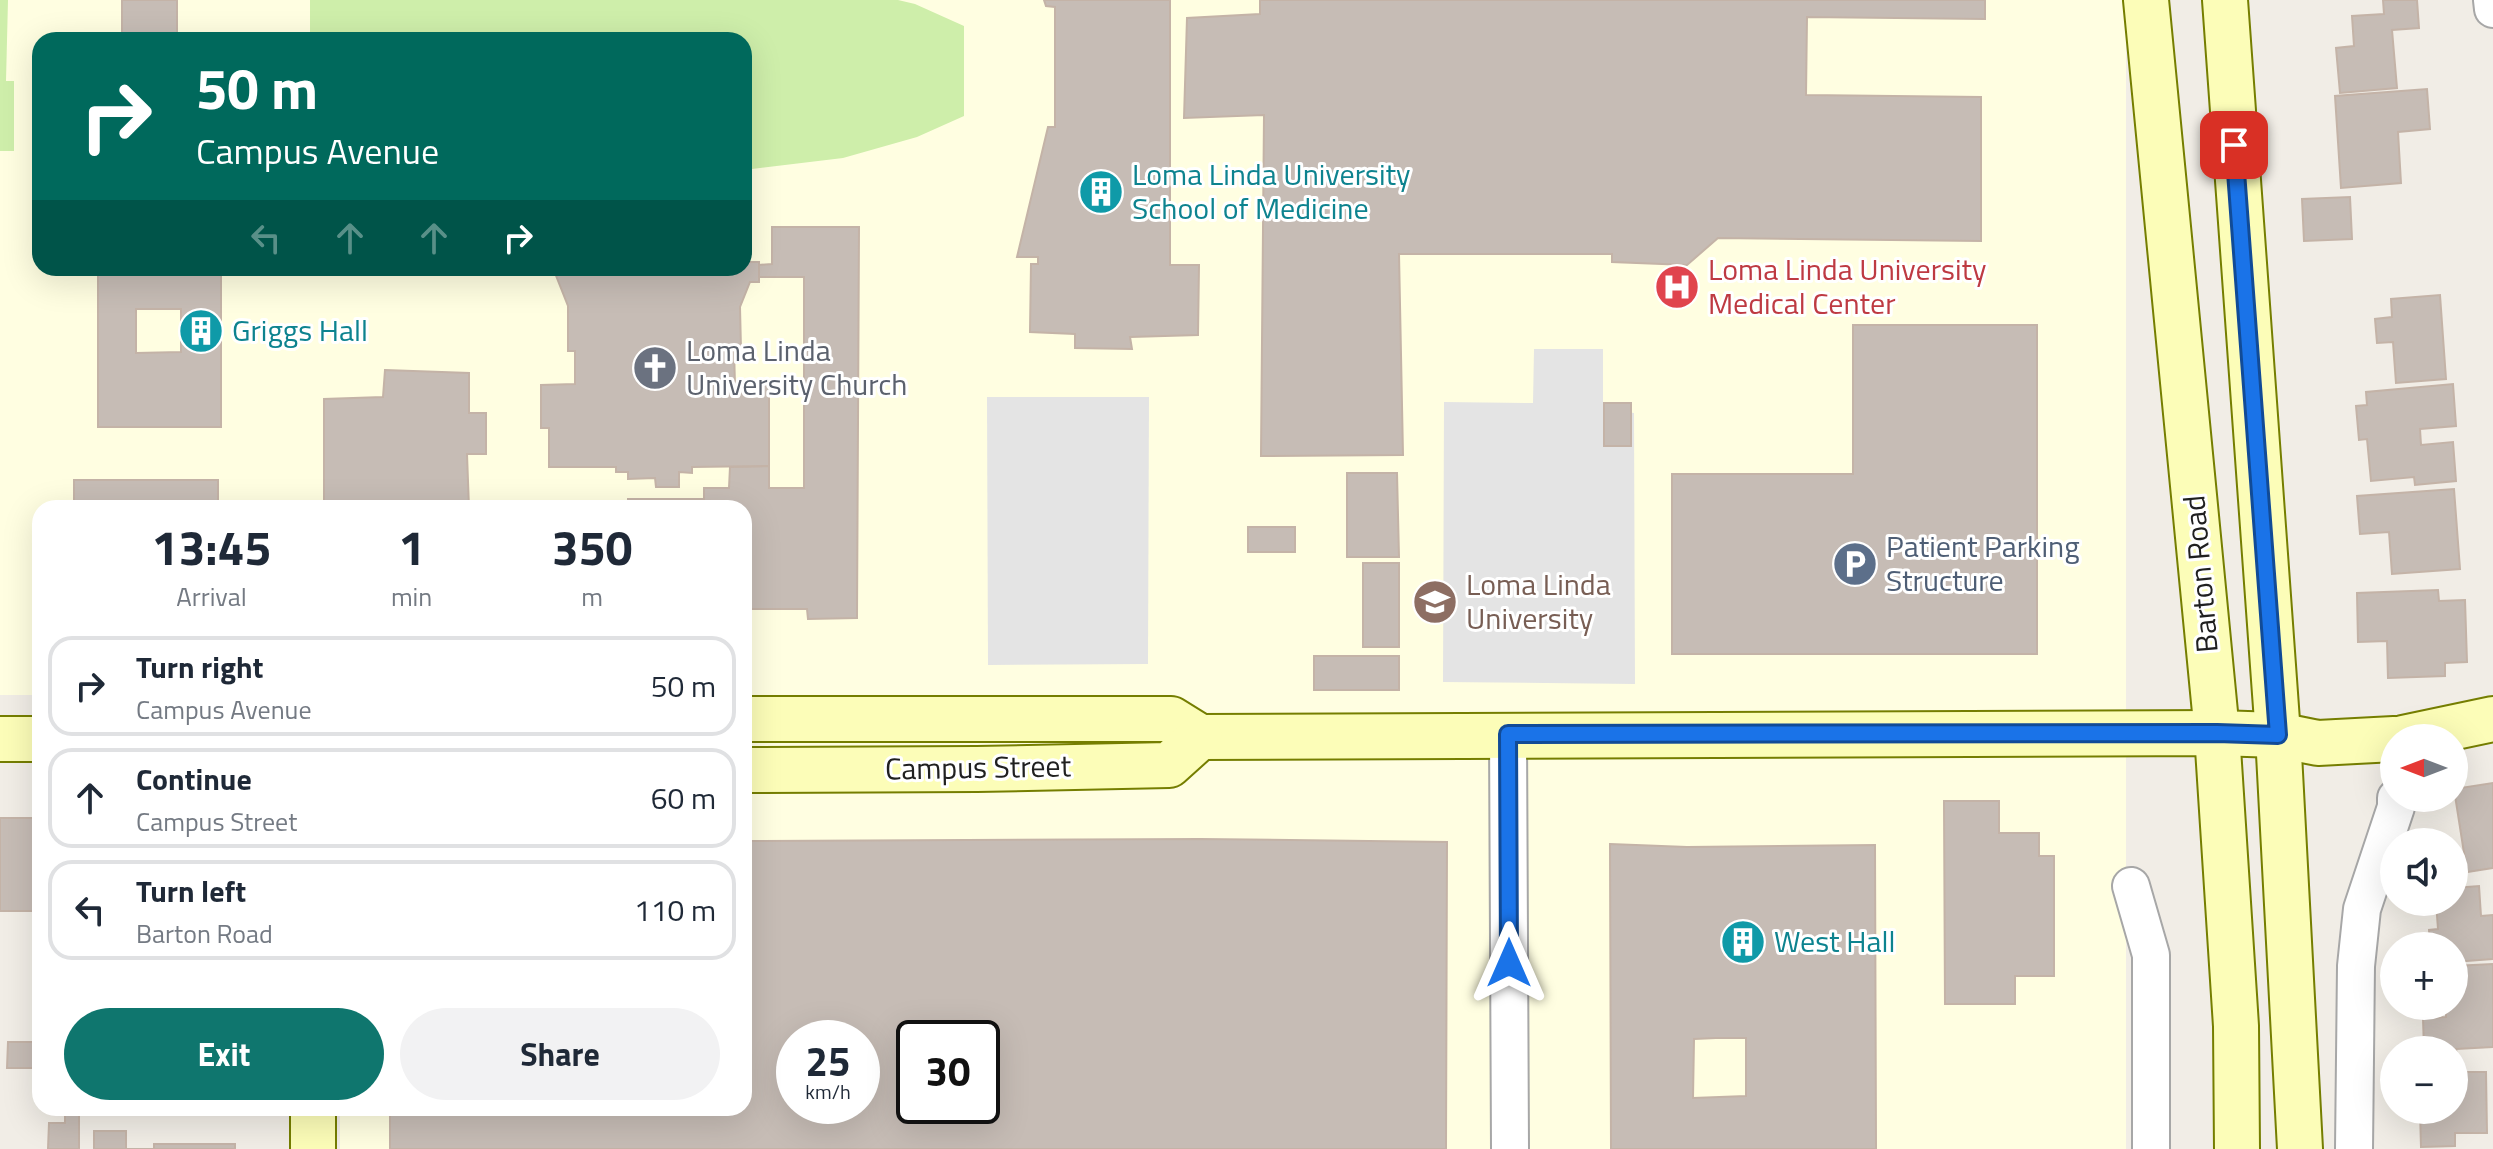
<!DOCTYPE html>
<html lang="en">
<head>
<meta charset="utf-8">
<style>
	body { margin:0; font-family:"Titillium Web",sans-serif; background:#f2f2f3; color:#1f2937; height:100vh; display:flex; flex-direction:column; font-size:30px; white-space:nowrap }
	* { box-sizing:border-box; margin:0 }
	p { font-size:26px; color:#747a83 }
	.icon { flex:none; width:44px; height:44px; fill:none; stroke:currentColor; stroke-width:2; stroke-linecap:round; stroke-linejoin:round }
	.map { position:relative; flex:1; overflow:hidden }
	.details { position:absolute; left:32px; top:500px; width:720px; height:616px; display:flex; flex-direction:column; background:#fff; border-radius:24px; box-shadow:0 8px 32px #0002 }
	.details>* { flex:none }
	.guide { position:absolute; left:32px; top:32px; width:720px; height:244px; border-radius:24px; box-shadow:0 8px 32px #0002; background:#00695c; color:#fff; overflow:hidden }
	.needle { width:52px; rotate:270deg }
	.buttons { position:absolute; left:2380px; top:724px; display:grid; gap:16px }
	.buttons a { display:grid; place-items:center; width:88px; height:88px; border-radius:50%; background:#fff; box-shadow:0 8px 32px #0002; font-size:40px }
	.speed { position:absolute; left:776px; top:1020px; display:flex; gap:16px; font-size:40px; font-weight:700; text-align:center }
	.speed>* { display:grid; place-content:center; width:104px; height:104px; border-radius:50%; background:#fff; box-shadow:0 8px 32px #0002; line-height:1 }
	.speed small { font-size:20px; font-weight:400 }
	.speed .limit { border:4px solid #111; border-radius:12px; background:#fff; color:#111 }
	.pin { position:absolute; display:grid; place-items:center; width:68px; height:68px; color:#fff; margin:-34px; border-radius:16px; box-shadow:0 4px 12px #0006 }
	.me { position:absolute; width:88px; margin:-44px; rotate:0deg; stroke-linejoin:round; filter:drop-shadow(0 0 6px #0008) }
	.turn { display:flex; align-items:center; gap:28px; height:168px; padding:0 32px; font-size:36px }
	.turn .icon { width:104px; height:104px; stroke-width:2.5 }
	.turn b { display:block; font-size:56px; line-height:68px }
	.lanes { display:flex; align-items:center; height:76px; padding:0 32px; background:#0003; justify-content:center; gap:40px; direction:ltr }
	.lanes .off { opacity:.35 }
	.eta { display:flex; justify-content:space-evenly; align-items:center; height:136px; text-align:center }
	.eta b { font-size:48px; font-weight:700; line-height:56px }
	.button { display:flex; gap:16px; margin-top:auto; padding:16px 32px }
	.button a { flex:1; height:92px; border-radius:48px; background:#0f766e; color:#fff; font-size:32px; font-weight:700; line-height:92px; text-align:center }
	.button a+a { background:#f2f2f3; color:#1f2937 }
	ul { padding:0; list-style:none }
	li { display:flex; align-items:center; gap:24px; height:100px; margin:0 16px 12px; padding:0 16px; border:4px solid #e0e1e3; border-radius:24px }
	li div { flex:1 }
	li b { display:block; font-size:30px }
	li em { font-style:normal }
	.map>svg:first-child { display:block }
	.education { fill:#fffee1; fill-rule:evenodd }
	.grass { fill:#ceeeaa }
	.parking { fill:#e4e4e4 }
	.building { fill:#c6bcb5; stroke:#c4b3a7; stroke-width:2; fill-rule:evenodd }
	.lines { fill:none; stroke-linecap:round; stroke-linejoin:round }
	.street-casing { stroke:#a7a7a7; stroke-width:40 }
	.secondary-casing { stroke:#757e00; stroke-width:48 }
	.street { stroke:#fff; stroke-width:36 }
	.secondary { stroke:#fcfdb8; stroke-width:44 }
	.route-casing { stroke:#114b97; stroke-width:20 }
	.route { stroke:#1a73e8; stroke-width:14 }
	.labels { text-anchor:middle; stroke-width:6; stroke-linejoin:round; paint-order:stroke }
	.culture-label { font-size:30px; fill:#0d838f; stroke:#fff; text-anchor:start }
	.health-label { font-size:30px; fill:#be3a42; stroke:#fff; text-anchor:start }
	.worship-label { font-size:30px; fill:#5b616d; stroke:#fff; text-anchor:start }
	.service-label { font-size:30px; fill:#4e5e75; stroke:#fff; text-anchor:start }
	.street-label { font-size:30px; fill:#202020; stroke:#fff }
	.education-label { font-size:30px; fill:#785e54; stroke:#fff; text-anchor:start }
</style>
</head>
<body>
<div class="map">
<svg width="2493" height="1149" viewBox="0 0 2493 1149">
	<rect width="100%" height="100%" fill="#f1ede6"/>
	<!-- education -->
	<path class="education" d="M0 0H2126V1149H340V1108H744V508H40V695H0ZM40 40H744V268H40ZM794 1038H862V1106H794ZM914 1038H982V1106H914Z"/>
	<!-- grass -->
	<g class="grass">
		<polygon points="0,0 8,0 6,81 14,81 14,151 0,151"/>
		<polygon points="310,0 898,0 915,4 964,26 964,116 917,137 843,158 744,170 744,40 310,40"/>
	</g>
	<!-- parking -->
	<g class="parking">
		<polygon points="1534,349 1603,349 1603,409 1634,413 1635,684 1443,682 1444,402 1533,403"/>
		<polygon points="987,397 1149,397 1148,664 988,665"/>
	</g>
	<!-- building -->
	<g class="building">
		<rect x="122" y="0" width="55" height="40"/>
		<polygon points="1044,0 1170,0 1170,265 1199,265 1198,335 1130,337 1132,349 1075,348 1075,334 1030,332 1031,264 1038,264 1038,257 1017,257 1048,127 1055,127 1055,7 1046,6"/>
		<polygon points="1260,0 1985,0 1985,19 1807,17 1806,95 1981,97 1981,241 1718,238 1687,265 1612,262 1612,254 1399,254 1403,455 1261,456 1264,115 1184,118 1187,18 1260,14"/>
		<polygon points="2383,0 2417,0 2419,28 2392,30 2397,88 2340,93 2336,48 2354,46 2352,16 2384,14"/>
		<polygon points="2427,89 2430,129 2398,132 2401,183 2341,188 2335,96"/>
		<polygon points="2350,197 2352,239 2304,241 2302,199"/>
		<polygon points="772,227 859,227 857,618 808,619 807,609 744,609 744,508 628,508 628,499 704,499 704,488 729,488 730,467 769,466 769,488 804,488 804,277 759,277 759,265 772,264"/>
		<polygon points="744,262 759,262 759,282 750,282 740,307 741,349 734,349 735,385 769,385 769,466 692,467 692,473 679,472 679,487 656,487 655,478 628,479 628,472 616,472 616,467 549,467 549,428 541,428 541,385 575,384 575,351 568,351 568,306 553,268 744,268"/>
		<path d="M98 268H221V427H98ZM136 309H181V352L136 353Z"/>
		<polygon points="2440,295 2446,379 2396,383 2393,342 2377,343 2375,319 2392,317 2391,299"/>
		<polygon points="1853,325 2037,325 2037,654 1672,654 1672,474 1853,474"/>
		<polygon points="385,370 469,373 469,413 486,413 486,454 467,454 469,508 324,508 324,399 383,397"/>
		<polygon points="2453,384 2456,426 2420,429 2421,445 2453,442 2456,481 2415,485 2414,477 2371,481 2367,439 2359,440 2356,406 2367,405 2366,392"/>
		<rect x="1604" y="403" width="27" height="43"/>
		<polygon points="1347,473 1397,473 1399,557 1347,557"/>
		<rect x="74" y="480" width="144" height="28"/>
		<polygon points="2454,489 2460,569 2392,574 2389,532 2360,534 2357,496"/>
		<rect x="1248" y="527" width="47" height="25"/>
		<rect x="1363" y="563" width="36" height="84"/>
		<polygon points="2438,590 2439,601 2465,600 2467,662 2445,663 2445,676 2388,678 2387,641 2358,642 2357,593"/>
		<rect x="1314" y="656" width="85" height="34"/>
		<polygon points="2493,783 2493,868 2467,872 2454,789"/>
		<polygon points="1944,801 1999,801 1999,833 2039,833 2039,856 2054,856 2054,976 2015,976 2015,1004 1945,1004"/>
		<rect x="0" y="818" width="40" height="93"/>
		<path d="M1200 839 1447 842 1446 1149H390V1108H744V841ZM794 1038H862V1106H794ZM914 1038H982V1106H914Z"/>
		<path d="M1610 844 1687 847 1875 845 1876 1149H1611ZM1716 1038H1746V1096L1693 1098 1694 1039Z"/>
		<polygon points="2479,886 2481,916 2493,915 2493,959 2454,962 2454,946 2430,946 2429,930 2438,929 2436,902 2454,902 2454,888"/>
		<polygon points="2493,964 2493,1047 2456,1049 2457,1056 2454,1056 2454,1050 2424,1050 2423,1018 2446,1017 2446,1006 2454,1006 2454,966"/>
		<polygon points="8,1042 35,1042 35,1068 7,1068"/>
		<polygon points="2454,1072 2486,1072 2487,1133 2455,1133 2455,1146 2421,1147 2420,1111 2454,1110"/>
		<polygon points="65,1115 79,1115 79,1149 48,1149 49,1123 65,1123"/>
		<polygon points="94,1131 126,1131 126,1149 153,1149 94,1149"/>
		<rect x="154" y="1144" width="81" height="5"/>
	</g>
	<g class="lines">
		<!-- street casing -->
		<g class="street-casing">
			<g id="street">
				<polyline points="2492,0 2493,9"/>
				<polyline points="1508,734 1510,1149"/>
				<polyline points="2131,886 2151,955 2151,1149"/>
				<polyline points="2354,1149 2356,966 2362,909 2396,807 2396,798"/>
			</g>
		</g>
		<!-- secondary casing -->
		<g class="secondary-casing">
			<g id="secondary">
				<polyline points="2146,0 2217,733 2236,1026 2237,1149"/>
				<polyline points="2225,0 2278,735 2300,1149"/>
				<polyline points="744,719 1171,719 1200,737 2217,733 2278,735 2318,743 2394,739"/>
				<polyline points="2403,738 2493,719"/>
				<polyline points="0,739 40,739"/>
				<polyline points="744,770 977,769 1169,765 1200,737"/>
				<polyline points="313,1149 313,1108"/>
			</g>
		</g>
		<!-- street -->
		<use href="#street" class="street"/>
		<!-- secondary -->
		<use href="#secondary" class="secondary"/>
	</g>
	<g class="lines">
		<!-- route casing -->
		<g class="route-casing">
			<polyline id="route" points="1509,963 1508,734 2217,733 2278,735 2234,145"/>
		</g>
		<!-- route -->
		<use href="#route" class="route"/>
	</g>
	<!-- icons -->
	<defs>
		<g id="building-disc" transform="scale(2.3)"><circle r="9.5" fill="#0f9aa8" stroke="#fff"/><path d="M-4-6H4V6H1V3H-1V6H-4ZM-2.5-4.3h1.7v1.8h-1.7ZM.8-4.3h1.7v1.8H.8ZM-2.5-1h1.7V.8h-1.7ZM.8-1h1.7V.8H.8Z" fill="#fff"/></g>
		<g id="hospital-disc" transform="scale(2.3)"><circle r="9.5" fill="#e0444e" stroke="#fff"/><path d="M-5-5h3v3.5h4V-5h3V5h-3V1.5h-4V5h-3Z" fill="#fff"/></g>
		<g id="church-disc" transform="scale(2.3)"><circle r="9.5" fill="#6b7280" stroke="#fff"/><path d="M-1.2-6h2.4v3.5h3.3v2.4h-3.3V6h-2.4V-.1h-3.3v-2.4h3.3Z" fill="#fff"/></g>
		<g id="parking-disc" transform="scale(2.3)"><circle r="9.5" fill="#5c6f8a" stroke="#fff"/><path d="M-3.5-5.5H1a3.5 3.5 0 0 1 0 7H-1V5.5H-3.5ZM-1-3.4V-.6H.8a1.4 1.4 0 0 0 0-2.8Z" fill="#fff"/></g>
		<g id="university-disc" transform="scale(2.3)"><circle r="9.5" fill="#8d6e63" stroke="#fff"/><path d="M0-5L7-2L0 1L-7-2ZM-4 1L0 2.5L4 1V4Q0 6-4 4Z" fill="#fff"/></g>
	</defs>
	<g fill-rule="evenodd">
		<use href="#building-disc" x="1101" y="192"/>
		<use href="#hospital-disc" x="1677" y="287"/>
		<use href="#building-disc" x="201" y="331"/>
		<use href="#church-disc" x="655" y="368"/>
		<use href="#parking-disc" x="1855" y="564"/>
		<use href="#university-disc" x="1435" y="602"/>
		<use href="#building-disc" x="1743" y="942"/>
	</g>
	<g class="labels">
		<!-- culture labels -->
		<g class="culture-label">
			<text x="1132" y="185">Loma Linda University<tspan x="1132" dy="34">School of Medicine</tspan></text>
			<text x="232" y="341">Griggs Hall</text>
			<text x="1774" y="952">West Hall</text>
		</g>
		<!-- health labels -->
		<g class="health-label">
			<text x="1708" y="280">Loma Linda University<tspan x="1708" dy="34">Medical Center</tspan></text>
		</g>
		<!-- worship labels -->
		<g class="worship-label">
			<text x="686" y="361">Loma Linda<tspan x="686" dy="34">University Church</tspan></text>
		</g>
		<!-- service labels -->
		<g class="service-label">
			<text x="1886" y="557">Patient Parking<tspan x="1886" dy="34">Structure</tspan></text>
		</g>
		<!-- street labels -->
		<g class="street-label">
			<text transform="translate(2201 574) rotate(-95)" y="10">Barton Road</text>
			<text transform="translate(978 768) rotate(-1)" y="10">Campus Street</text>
		</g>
		<!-- education labels -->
		<g class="education-label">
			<text x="1466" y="595">Loma Linda<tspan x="1466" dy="34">University</tspan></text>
		</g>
	</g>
</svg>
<div class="buttons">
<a><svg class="needle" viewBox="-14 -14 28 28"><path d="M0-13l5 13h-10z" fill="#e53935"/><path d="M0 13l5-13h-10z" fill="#747a83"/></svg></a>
<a><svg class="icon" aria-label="sound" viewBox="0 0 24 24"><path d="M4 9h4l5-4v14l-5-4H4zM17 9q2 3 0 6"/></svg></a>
<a>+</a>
<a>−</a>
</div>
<div class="speed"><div>25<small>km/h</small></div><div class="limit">30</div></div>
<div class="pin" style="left:2234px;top:145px;background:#d93025"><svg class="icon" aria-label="arrive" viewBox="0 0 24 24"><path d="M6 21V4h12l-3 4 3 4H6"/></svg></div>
<svg class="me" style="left:1509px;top:963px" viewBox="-20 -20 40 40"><path d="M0-17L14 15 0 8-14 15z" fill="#1a73e8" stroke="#fff" stroke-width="4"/></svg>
<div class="guide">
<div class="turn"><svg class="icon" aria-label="right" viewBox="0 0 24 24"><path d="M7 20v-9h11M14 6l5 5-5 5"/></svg><div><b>50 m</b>Campus Avenue</div></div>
<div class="lanes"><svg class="icon off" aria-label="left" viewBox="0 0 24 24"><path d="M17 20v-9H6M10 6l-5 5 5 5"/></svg><svg class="icon off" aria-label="ahead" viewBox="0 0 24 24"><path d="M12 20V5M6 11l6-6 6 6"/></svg><svg class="icon off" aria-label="ahead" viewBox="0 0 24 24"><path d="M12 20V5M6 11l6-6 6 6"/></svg><svg class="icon" aria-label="right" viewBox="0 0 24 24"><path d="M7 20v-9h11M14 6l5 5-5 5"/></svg></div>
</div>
<section class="details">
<div class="eta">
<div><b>13:45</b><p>Arrival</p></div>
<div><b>1</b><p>min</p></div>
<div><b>350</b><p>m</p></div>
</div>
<ul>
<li><svg class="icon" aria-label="right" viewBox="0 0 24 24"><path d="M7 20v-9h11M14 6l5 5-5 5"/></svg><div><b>Turn right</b><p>Campus Avenue</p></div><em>50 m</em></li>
<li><svg class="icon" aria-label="ahead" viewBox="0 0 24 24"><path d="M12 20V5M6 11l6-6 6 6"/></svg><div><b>Continue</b><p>Campus Street</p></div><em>60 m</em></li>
<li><svg class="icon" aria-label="left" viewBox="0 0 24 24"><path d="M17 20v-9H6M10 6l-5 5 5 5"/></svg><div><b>Turn left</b><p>Barton Road</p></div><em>110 m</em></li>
</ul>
<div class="button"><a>Exit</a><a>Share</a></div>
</section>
</div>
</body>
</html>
